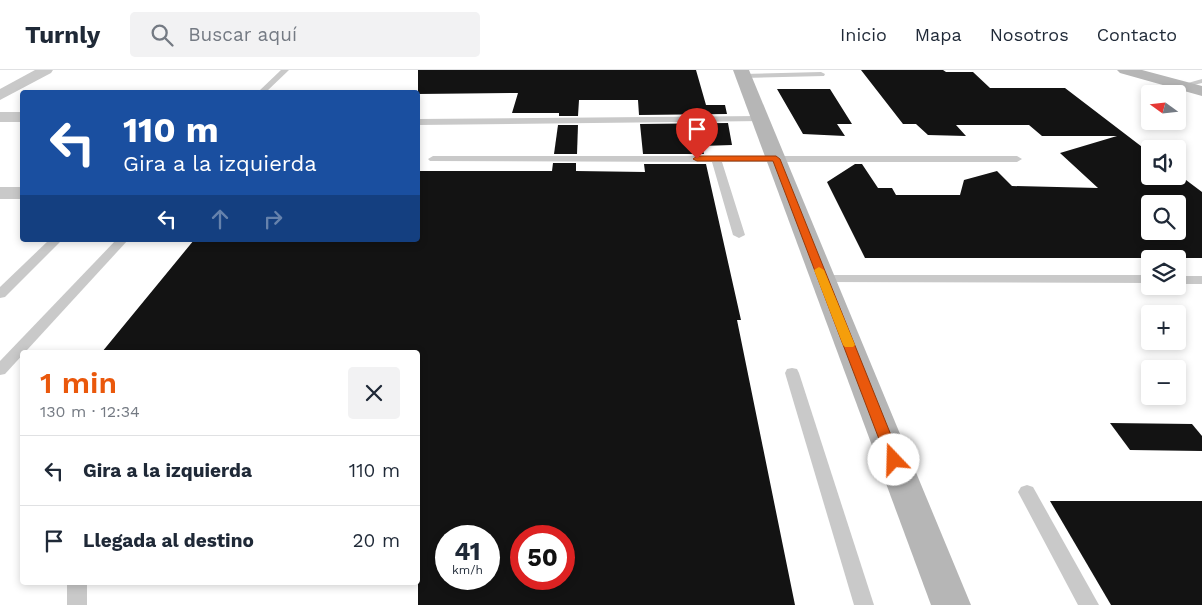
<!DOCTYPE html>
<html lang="es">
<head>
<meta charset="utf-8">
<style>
	body { margin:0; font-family:"Work Sans",sans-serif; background:#f2f2f3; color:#1f2937; height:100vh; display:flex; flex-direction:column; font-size:19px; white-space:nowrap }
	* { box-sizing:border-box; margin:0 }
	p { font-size:16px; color:#747a83 }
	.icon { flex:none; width:28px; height:28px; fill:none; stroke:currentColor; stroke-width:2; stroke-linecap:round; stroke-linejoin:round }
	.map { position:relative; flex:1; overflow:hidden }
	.sheet { position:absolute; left:20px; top:280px; width:400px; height:235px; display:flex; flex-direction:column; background:#fff; border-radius:5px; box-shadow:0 2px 8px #0003 }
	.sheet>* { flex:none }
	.top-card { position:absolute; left:20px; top:20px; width:400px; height:152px; border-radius:5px; box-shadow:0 2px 8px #0003; background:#1a4fa0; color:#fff; overflow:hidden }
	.needle { width:32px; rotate:285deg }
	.fabs { position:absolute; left:1141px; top:15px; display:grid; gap:10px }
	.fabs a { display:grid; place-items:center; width:45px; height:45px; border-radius:5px; background:#fff; box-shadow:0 2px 8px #0003; font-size:25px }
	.speed { position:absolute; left:435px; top:455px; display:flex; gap:10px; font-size:25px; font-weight:700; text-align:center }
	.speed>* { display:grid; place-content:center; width:65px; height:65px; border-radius:50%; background:#fff; box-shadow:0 2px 8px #0003; line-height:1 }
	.speed small { font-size:12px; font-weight:400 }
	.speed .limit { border:8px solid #d22; background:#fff; color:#111 }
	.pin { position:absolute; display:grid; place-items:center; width:42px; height:42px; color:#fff; margin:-51px -21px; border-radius:50% 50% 50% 0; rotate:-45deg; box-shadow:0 0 5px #0007 }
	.pin .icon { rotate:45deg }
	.me { position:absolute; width:55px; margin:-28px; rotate:339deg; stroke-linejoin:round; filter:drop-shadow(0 0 4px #0008) }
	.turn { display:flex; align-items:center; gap:18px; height:105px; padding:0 20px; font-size:22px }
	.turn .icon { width:65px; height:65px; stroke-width:2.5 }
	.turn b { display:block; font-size:35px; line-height:42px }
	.lanes { display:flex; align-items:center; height:48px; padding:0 20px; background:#0003; justify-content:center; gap:25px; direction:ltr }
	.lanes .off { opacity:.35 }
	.round { display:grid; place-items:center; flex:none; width:52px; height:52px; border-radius:5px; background:#f2f2f3 }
	.head { display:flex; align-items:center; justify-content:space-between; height:85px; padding:0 20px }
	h1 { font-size:30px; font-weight:600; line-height:38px; color:#ea580c }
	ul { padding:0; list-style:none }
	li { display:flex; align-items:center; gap:15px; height:70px; padding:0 20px; border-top:1px solid #e0e1e3 }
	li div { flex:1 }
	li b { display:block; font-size:19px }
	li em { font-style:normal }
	header { display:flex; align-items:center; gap:30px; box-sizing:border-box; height:70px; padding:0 25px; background:#fff; border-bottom:1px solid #e0e1e3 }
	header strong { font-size:24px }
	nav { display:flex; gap:28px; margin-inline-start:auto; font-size:18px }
	.search { width:350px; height:45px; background:#f2f2f3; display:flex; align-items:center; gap:12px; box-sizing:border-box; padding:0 18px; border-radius:5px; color:#747a83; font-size:19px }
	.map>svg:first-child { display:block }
	.building { fill:#131313; fill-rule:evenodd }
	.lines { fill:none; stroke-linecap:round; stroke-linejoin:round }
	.lane { fill:#c9c9c9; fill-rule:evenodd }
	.street { fill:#c9c9c9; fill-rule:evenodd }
	.secondary { fill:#b6b6b6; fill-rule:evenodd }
	.route { fill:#ea580c; stroke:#983908 }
	.slow { fill:#f59e0b }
</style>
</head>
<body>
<header>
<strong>Turnly</strong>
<div class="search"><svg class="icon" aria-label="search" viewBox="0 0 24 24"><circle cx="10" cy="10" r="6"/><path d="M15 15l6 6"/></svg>Buscar aquí</div>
<nav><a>Inicio</a><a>Mapa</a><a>Nosotros</a><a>Contacto</a></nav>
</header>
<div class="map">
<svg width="1202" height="535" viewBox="0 0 1202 535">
	<rect width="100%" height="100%" fill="#fff"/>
	<!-- building -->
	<g class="building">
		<polygon points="418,0 696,0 706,35 725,35 727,44 639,45 638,30 579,30 578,46 559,46 559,43 512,43 518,23 418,24"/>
		<path d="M861 0H943L946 2H973L990 18H1065L1150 83V106H1178V104L1202 122V188H865L827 112 855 94H862L878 118H892L896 125H960L964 110 997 101 1012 116 1098 118 1060 83 1117 66H1042L1029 55H956L966 66 928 65 916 54H903ZM1150 134H1178V161H1150Z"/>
		<polygon points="777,19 830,19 852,54 837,54 845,66 803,64"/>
		<polygon points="728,53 732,75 702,76 704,84 643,84 640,54"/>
		<polygon points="558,55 578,55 577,84 554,84"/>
		<path d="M553 93H576V101L645 102 644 94H706L741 250H737L795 535H418V282H102L194 170H418V101H552ZM446 466H489V509H446ZM521 466H564V509H521Z"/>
		<polygon points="1110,353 1192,354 1202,366 1202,381 1130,380"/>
		<polygon points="1050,431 1202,431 1202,535 1111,535"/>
	</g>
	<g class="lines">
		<!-- lane -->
		<g class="lane">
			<polygon points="281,0 289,0 266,22 258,22"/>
			<polygon points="821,2 825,4 824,6 743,8 739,6 743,4"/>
			<polygon points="1202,9 1202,13 1185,17 1181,15"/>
			<polygon points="760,46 764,49 763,51 418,55 418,49"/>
			<polygon points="433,86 1017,86 1022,89 1017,92 722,92 745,165 739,168 733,165 712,92 430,91 428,89"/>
			<polygon points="49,170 62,170 5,227 0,228 0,217"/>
			<polygon points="116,170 128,170 5,304 0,305 0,291"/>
			<polygon points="823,205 1150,205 1150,213 819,212 817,209"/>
			<rect x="1178" y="206" width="24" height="8"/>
			<polygon points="792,298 797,299 799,303 874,535 854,535 785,303 787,299"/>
			<polygon points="1027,415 1033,417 1099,535 1078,535 1018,422 1021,417"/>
			<rect x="67" y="512" width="20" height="23"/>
		</g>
		<!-- street -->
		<g class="street">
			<polygon points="35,0 53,0 51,3 0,30 0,19"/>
			<rect x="0" y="42" width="22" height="10"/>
			<rect x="0" y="117" width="22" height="12"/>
		</g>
		<!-- secondary -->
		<g class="secondary">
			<polygon points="733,0 749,0 971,535 931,535"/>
			<polygon points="1117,0 1142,0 1202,16 1202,26 1120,3"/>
		</g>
	</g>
	<!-- route -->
	<polygon class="route" points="776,86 780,89 901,390 899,394 894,396 889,394 887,390 773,91 697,91 693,89 697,86"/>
	<!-- slow -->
	<polygon class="slow" points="819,197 824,200 855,275 853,277 845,277 843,275 814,200"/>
</svg>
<div class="fabs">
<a><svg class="needle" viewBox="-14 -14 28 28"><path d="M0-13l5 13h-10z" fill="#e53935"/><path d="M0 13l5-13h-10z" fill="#747a83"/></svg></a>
<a><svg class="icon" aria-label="sound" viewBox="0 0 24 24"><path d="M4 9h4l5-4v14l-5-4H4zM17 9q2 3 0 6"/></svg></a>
<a><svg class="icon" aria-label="search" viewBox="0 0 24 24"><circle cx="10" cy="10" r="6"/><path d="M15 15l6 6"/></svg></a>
<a><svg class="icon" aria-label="layers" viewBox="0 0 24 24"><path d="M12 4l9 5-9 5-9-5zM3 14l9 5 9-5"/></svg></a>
<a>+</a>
<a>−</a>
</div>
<div class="speed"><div>41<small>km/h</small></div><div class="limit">50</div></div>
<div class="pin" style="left:697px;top:89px;background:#d93025"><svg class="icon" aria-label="arrive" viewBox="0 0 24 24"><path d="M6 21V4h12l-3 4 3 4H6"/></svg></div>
<svg class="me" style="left:894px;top:390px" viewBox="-20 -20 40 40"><circle r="19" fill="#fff"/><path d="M0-13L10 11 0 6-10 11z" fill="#ea580c"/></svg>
<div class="top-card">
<div class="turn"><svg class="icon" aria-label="left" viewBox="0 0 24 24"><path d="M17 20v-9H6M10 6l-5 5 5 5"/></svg><div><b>110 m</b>Gira a la izquierda</div></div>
<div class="lanes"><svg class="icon" aria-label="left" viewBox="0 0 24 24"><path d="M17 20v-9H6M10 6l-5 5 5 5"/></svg><svg class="icon off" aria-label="ahead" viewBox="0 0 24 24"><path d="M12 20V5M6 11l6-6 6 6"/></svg><svg class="icon off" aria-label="right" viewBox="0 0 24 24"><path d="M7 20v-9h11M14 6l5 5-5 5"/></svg></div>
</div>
<section class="sheet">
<div class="head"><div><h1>1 min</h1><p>130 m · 12:34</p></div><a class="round"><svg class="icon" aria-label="close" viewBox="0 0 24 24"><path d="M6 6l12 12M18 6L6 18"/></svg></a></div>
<ul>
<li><svg class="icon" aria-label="left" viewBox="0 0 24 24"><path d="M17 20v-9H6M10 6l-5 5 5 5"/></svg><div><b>Gira a la izquierda</b></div><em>110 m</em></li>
<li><svg class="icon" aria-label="arrive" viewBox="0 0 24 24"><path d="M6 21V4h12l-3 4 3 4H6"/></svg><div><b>Llegada al destino</b></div><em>20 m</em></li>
</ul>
</section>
</div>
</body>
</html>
